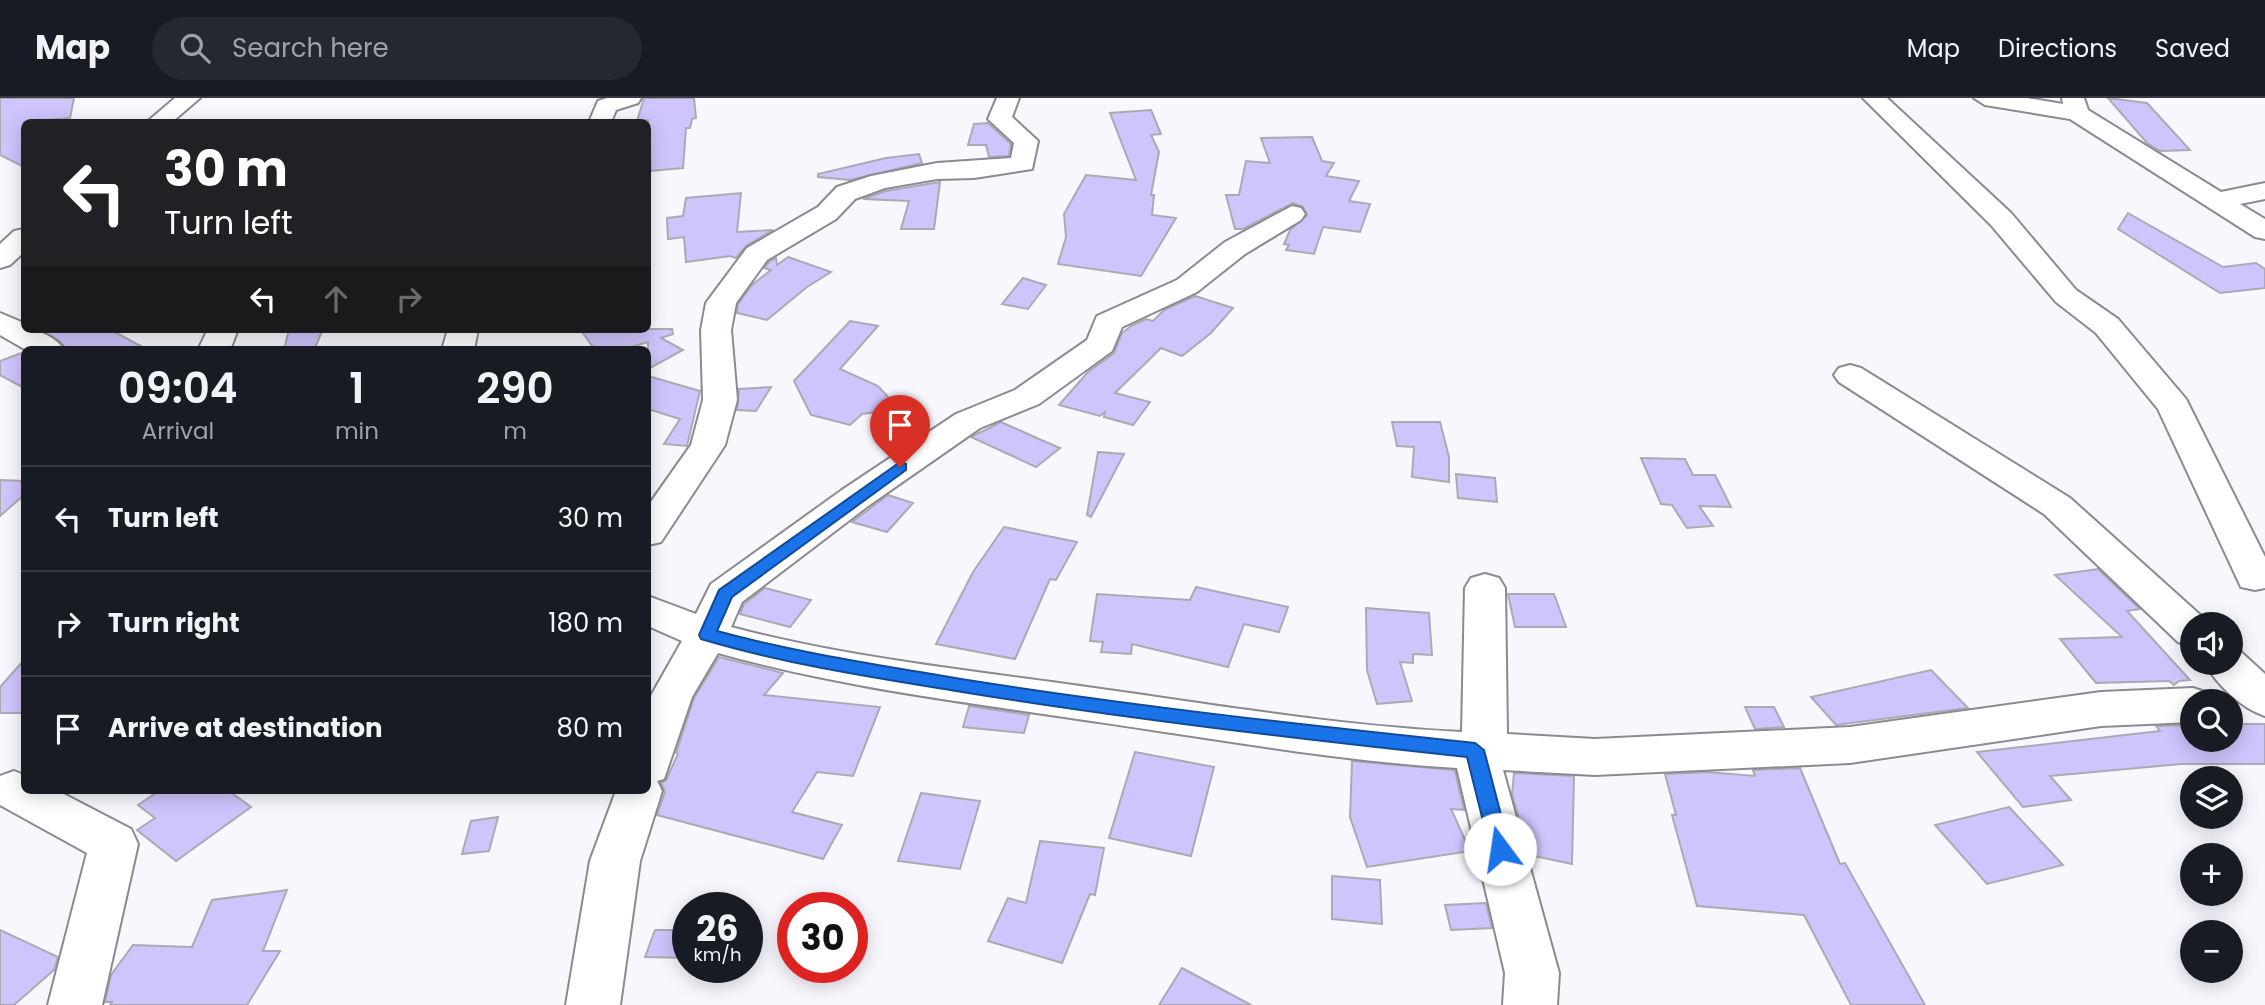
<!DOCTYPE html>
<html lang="en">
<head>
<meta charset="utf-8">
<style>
	body { margin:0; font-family:Poppins,sans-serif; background:#242831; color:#f1f3f6; height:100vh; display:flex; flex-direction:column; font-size:26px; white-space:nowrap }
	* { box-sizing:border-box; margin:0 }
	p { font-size:23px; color:#9ea1a6 }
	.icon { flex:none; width:38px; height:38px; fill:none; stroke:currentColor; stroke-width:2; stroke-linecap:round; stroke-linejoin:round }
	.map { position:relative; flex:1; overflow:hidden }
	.sheet { position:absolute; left:21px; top:248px; width:630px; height:448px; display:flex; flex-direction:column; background:#171b24; border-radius:10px; box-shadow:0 4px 18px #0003 }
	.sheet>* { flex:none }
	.top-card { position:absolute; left:21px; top:21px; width:630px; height:214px; border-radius:10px; box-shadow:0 4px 18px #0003; background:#202124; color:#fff; overflow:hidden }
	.buttons { position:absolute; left:2180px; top:514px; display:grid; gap:14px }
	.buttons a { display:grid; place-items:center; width:63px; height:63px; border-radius:50%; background:#171b24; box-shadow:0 4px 18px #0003; font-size:35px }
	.speed { position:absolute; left:672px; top:794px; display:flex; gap:14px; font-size:35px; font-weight:700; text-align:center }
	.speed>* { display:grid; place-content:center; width:91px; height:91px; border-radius:50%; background:#171b24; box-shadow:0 4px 18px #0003; line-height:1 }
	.speed small { font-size:18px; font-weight:400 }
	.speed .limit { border:10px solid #d22; background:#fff; color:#111 }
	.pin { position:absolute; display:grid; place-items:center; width:60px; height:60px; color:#fff; margin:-72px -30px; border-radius:50% 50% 50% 0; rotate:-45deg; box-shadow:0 0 7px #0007 }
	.pin .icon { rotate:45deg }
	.me { position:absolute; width:77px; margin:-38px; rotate:346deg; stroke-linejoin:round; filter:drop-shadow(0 0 5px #0008) }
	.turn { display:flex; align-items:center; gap:24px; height:147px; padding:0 28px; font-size:32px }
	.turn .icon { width:91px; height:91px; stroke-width:2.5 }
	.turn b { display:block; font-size:49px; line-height:60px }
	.lanes { display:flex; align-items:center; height:66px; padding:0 28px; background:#0003; justify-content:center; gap:35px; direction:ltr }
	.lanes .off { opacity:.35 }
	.eta { display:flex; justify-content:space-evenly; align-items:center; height:119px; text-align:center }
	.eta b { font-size:42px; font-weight:600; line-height:49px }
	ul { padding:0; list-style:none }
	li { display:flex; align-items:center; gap:21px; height:105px; padding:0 28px; border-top:2px solid #363941 }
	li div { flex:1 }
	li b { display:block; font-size:26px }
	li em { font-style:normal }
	header { display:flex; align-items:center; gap:42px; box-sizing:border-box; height:98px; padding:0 35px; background:#171b24; border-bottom:2px solid #363941 }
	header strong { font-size:33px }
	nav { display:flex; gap:38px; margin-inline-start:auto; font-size:24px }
	.search { width:490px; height:63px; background:#242831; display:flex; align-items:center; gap:18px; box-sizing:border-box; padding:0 24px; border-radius:38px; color:#9ea1a6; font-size:26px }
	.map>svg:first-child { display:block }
	.building { fill:#cfc4fc; stroke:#abaab2; stroke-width:2 }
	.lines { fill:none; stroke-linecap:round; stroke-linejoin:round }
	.minor-casing { stroke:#8b8a91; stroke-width:4 }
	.minor { fill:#fff; fill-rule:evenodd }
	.route { fill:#1a73e8; stroke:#114b97; stroke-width:2 }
</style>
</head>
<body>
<header>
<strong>Map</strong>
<div class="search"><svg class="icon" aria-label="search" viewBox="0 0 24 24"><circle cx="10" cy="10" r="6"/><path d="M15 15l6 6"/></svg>Search here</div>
<nav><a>Map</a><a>Directions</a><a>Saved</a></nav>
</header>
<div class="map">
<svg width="2265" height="907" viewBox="0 0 2265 907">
	<rect width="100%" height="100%" fill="#f8f7fe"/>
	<!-- building -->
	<g class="building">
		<polygon points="0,0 74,0 70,20 24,24 24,69 0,57"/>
		<polygon points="644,0 694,0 696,20 692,21 690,30 686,30 683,70 651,73 648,22 637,23"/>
		<polygon points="2108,0 2147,5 2190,52 2160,53 2147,45"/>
		<polygon points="1151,12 1161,36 1151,37 1159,54 1151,97 1154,97 1152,117 1176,120 1141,178 1058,166 1066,139 1064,116 1086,77 1136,82 1110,15"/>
		<polygon points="988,25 1011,46 1009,58 989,59 986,47 968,47 974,26"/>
		<polygon points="1312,39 1322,63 1334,65 1326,78 1359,83 1349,103 1370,106 1360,134 1323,129 1314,156 1286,152 1289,147 1284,146 1290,132 1307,117 1303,109 1293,105 1243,131 1235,131 1226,97 1239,97 1246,63 1270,65 1261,40"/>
		<polygon points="919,56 922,65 850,82 818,79 818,76 886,60"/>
		<polygon points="940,84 934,131 901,131 909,103 863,101 886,93"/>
		<polygon points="741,95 737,134 773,132 746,148 736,160 730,158 686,164 684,139 668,141 667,120 683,118 686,100"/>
		<polygon points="2128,115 2223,169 2256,165 2265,171 2265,190 2220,195 2118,131"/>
		<polygon points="788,159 831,174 807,189 767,222 737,215 738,206 752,187 771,172 764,170 769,164 776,160 777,167"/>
		<polygon points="1023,180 1046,187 1028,211 1002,206"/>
		<polygon points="1195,198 1233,210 1211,235 1182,258 1161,250 1115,295 1150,304 1133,327 1104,319 1105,314 1100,318 1059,307 1088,274 1114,255 1122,235 1131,228 1146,221 1153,223 1164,212"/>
		<polygon points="850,223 878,228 840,271 878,288 891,302 884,313 862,316 850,327 811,317 794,283"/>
		<polygon points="39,231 109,231 148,252 68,252 58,242"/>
		<polygon points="289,231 323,231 315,250 284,252"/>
		<polygon points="580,231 672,231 673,236 661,240 683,252 648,271 648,244 621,252 595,252"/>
		<polygon points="24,254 24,290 0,277 0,263"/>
		<polygon points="648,278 700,293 687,348 664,346 680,321 648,311"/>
		<polygon points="771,289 756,313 737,312 739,291"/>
		<polygon points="1001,324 1039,341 1060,350 1036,369 971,339"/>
		<polygon points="1392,324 1440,324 1449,359 1449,384 1412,379 1414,349 1397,348"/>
		<polygon points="1098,354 1124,356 1091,419 1087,417"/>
		<polygon points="1641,360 1685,361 1693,377 1715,377 1731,409 1699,408 1713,428 1687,430 1672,407 1661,406"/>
		<polygon points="1456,376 1495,380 1497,404 1458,400"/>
		<polygon points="0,382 24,383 24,397 0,418"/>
		<polygon points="888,397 913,405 887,434 852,424"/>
		<polygon points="1004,429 1077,444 1056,482 1050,481 1015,561 936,546 973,474"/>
		<polygon points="2098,471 2140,511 2127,513 2190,582 2179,583 2174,587 2169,583 2096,585 2060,541 2122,539 2055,477"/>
		<polygon points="1196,489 1288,509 1279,534 1244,526 1228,569 1132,546 1131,556 1101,554 1103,544 1090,543 1097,496 1190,502"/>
		<polygon points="765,490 811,502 790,529 740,516 744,506"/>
		<polygon points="1508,496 1554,496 1566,529 1515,529"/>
		<polygon points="1366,510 1429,515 1432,557 1413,556 1413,565 1400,564 1412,603 1377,606 1367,572"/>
		<polygon points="719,559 783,575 764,597 880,609 853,678 817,674 792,714 842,727 823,761 657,717 665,694 661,685 666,682 678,656 676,655 694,600"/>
		<polygon points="24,562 24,615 0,615 0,589"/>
		<polygon points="1931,572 1968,610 1836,627 1811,599"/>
		<polygon points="969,608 1029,617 1024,635 963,629"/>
		<polygon points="1745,609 1774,609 1784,629 1755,631"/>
		<polygon points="2231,626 2265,626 2265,666 2181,666 2050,678 2071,702 2023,709 1977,654 2160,633 2156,628 2193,627 2193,642 2231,642"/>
		<polygon points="1135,654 1214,669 1191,758 1109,740"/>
		<polygon points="1352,663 1455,672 1464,712 1451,711 1470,753 1367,769 1350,719"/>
		<polygon points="1800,670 1840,766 1845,765 1925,907 1851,907 1804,817 1697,808 1672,717 1676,717 1665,676 1707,674 1755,678 1753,672"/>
		<polygon points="1514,675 1574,678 1572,766 1529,757 1512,696"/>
		<polygon points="159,693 229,693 251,709 176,763 137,732 155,720 138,707"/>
		<polygon points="921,695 980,703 960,771 898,763"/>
		<polygon points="2009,709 2063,767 1987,786 1935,727"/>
		<polygon points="498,719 489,753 462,756 471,723"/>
		<polygon points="1040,743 1104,750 1095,797 1090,796 1062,865 988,843 1008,800 1026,805"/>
		<polygon points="1332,778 1380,782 1382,826 1332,821"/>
		<polygon points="287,792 263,853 280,853 247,907 110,907 112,904 105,904 111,877 133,847 192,849 212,802"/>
		<polygon points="1486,805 1492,830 1451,832 1445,807"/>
		<polygon points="0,832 58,859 54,872 14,907 0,907"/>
		<polygon points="655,832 688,832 688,860 645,859"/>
		<polygon points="1182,870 1251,907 1159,907"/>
	</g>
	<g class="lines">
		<!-- minor casing -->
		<g class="minor-casing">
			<g id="minor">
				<polygon points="175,0 200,0 172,24 147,24"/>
				<polygon points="607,0 641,0 638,5 616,12 611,24 589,24 598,3"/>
				<polygon points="997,0 1019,0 1012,19 1038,43 1032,71 974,80 937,81 885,90 855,101 836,121 767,162 736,205 731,232 737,302 725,347 661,444 648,447 648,408 691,347 703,302 701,232 706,205 747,150 818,109 837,89 871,78 937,65 1011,60 1014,45 988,21"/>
				<polygon points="1863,0 1887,0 2011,115 2076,192 2118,221 2186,301 2265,459 2265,490 2255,492 2241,489 2158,311 2096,235 2056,204 1991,127"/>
				<polygon points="1974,0 2027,0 2063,6 2062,0 2084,0 2088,12 2221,94 2265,85 2265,101 2240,106 2265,121 2265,141 2255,139 2070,21 1985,7"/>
				<path d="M1292 108 1301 110 1305 116 1301 122 1245 156 1197 194 1122 229 1112 253 1039 306 980 330 868 408 742 504 731 529C847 560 968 572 1087 589 1211 606 1337 628 1462 634L1465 490 1471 480 1485 476 1499 480 1505 490 1507 636 1595 641 1850 629 2101 594 2193 590 2208 595 2213 604H2193V624L2101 628 1850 665 1595 677 1503 672 1559 875 1557 907H1503L1505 875 1457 670C1337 663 1217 641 1098 624 971 605 842 590 718 555L692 599 664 681 657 683 662 693 640 763 620 907H566L590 763 616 693H648V603L682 543 648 528V498L696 516 711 486 842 392 956 316 1015 292 1087 242 1097 218 1177 182 1225 144Z"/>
				<polygon points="24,131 24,154 10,167 0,170 0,146 14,133"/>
				<path d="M0 215 24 225V231C39 231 56 240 65 252H26L0 237Z"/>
				<polygon points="208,231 238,231 230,252 198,252"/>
				<polygon points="448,231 478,231 474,252 442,252"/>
				<polygon points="1850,267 1861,270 2070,400 2208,524 2209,527 2193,527 2193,549 2178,544 2044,416 1839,284 1834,277 1839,270"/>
				<path d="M2231 551 2241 554 2265 576V618C2241 610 2217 587 2205 565H2231Z"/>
				<polygon points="14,673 24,677 24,693 58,693 131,731 138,746 102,907 48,907 87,755 0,707 0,678"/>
			</g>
		</g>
		<!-- minor -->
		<use href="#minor" class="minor"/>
	</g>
	<!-- route -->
	<path class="route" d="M900 364 906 366V372L732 499 717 533C798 555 879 567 961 581 1132 608 1303 627 1475 645L1484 652 1510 751 1507 757 1500 760 1493 757 1490 751 1467 659C1296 641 1126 621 956 593 870 579 785 566 701 541L699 537 719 492Z"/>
</svg>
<div class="buttons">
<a><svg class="icon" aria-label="sound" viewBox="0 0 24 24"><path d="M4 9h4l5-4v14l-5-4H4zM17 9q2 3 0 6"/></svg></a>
<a><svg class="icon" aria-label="search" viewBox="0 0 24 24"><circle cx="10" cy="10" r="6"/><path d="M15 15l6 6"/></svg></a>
<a><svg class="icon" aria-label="layers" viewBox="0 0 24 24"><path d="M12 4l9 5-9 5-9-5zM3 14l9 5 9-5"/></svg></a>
<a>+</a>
<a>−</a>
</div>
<div class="speed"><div>26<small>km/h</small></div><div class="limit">30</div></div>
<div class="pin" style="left:900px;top:369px;background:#d93025"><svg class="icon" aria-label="arrive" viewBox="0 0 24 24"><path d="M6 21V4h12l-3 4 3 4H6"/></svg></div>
<svg class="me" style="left:1500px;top:751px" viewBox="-20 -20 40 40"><circle r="19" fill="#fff"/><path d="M0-13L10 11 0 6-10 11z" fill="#1a73e8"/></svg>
<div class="top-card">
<div class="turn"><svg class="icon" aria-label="left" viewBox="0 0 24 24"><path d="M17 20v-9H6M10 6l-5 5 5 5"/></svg><div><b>30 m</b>Turn left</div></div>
<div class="lanes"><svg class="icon" aria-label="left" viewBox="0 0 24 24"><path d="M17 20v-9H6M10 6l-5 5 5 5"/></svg><svg class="icon off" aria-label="ahead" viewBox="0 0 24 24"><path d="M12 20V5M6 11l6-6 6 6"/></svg><svg class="icon off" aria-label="right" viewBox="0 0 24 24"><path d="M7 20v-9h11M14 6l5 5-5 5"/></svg></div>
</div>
<section class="sheet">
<div class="eta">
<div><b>09:04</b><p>Arrival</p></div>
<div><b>1</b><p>min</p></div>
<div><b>290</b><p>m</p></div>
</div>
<ul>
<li><svg class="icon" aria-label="left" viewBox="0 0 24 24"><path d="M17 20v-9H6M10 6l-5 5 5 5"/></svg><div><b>Turn left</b></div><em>30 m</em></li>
<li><svg class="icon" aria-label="right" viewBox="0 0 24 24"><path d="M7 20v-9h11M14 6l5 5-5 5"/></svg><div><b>Turn right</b></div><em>180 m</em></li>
<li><svg class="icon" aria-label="arrive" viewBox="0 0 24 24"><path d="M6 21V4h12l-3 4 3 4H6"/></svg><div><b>Arrive at destination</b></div><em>80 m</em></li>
</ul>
</section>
</div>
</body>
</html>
